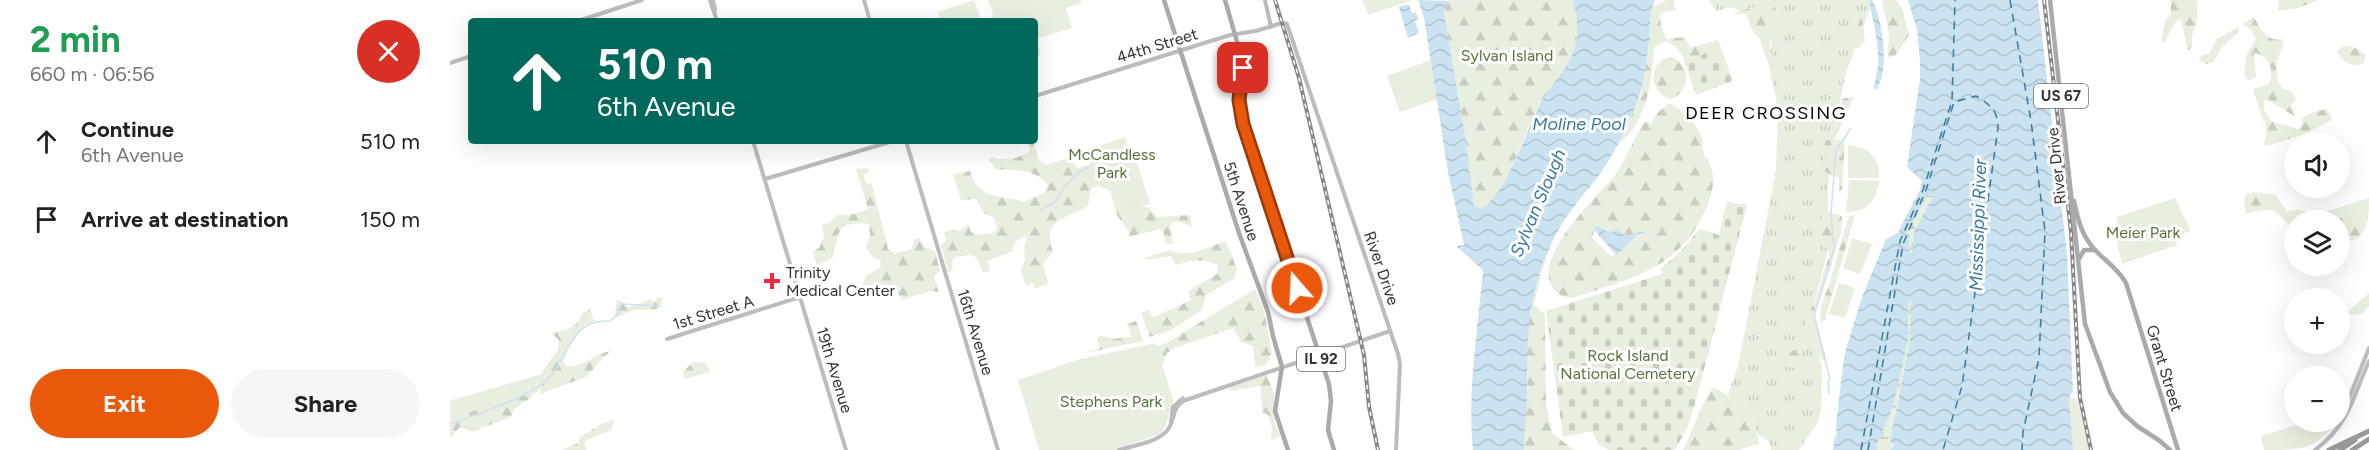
<!DOCTYPE html>
<html lang="en">
<head>
<meta charset="utf-8">
<style>
	body { margin:0; font-family:Figtree,sans-serif; background:#f6f6f6; color:#202124; height:100vh; display:flex; flex-direction:column; font-size:22px; white-space:nowrap }
	* { box-sizing:border-box; margin:0 }
	p { font-size:20px; color:#757577 }
	.icon { flex:none; width:33px; height:33px; fill:none; stroke:currentColor; stroke-width:2; stroke-linecap:round; stroke-linejoin:round }
	.map { position:relative; flex:1; overflow:hidden }
	.drawer { display:flex; flex-direction:column; background:#fff; width:450px }
	.drawer>* { flex:none }
	.banner { position:absolute; left:18px; top:18px; width:570px; height:126px; border-radius:6px; box-shadow:0 6px 24px #0002; background:#00695c; color:#fff; overflow:hidden }
	.buttons { position:absolute; left:1834px; top:132px; display:grid; gap:12px }
	.buttons a { display:grid; place-items:center; width:66px; height:66px; border-radius:50%; background:#fff; box-shadow:0 6px 24px #0002; font-size:30px }
	.pin { position:absolute; display:grid; place-items:center; width:51px; height:51px; color:#fff; margin:-26px; border-radius:12px; box-shadow:0 3px 9px #0006 }
	.me { position:absolute; width:66px; margin:-33px; rotate:341deg; stroke-linejoin:round; filter:drop-shadow(0 0 4px #0008) }
	.turn { display:flex; align-items:center; gap:21px; height:126px; padding:0 30px; font-size:27px }
	.turn .icon { width:78px; height:78px; stroke-width:2.5 }
	.turn b { display:block; font-size:42px; line-height:51px }
	.round { display:grid; place-items:center; flex:none; width:63px; height:63px; border-radius:32px; background:#f6f6f6 }
	.overview { display:flex; align-items:center; justify-content:space-between; height:102px; padding:0 30px }
	h1 { font-size:36px; font-weight:700; line-height:45px; color:#1e9e55 }
	.cta { display:flex; gap:12px; margin-top:auto; padding:12px 30px }
	.cta a { flex:1; height:69px; border-radius:36px; background:#ea580c; color:#fff; font-size:24px; font-weight:700; line-height:69px; text-align:center }
	.cta a+a { background:#f6f6f6; color:#202124 }
	ul { padding:0; list-style:none }
	li { display:flex; align-items:center; gap:18px; height:78px; padding:0 30px }
	li div { flex:1 }
	li b { display:block; font-size:22px }
	li em { font-style:normal }
	main { display:flex; flex:1; min-height:0 }
	.map>svg:first-child { display:block }
	.grass { fill:url(#grass-tufts) }
	.forest { fill:url(#forest-firs); fill-rule:evenodd }
	.wetland { fill:url(#wetland-marsh) }
	.cemetery { fill:url(#cemetery-stones) }
	.park { fill:#e9efe0 }
	.water { fill:url(#water-waves); fill-rule:evenodd }
	.pier { fill:#fff }
	.lines { fill:none; stroke-linecap:round; stroke-linejoin:round }
	.stream { stroke:#cbe3f0; stroke-width:1.5 }
	.ferry { stroke:#377a9d; stroke-width:1.5; stroke-dasharray:8 6; stroke-linecap:butt }
	.secondary { stroke:#bcbcbc; stroke-width:4 }
	.primary { stroke:#aaa; stroke-width:4.5 }
	.highway { stroke:#999; stroke-width:5 }
	.rail-casing { stroke:#878787; stroke-width:4 }
	.rail { stroke:#fff; stroke-width:1.5; stroke-dasharray:4.5; stroke-linecap:butt }
	.route-casing { stroke:#983908; stroke-width:15 }
	.route { stroke:#ea580c; stroke-width:10 }
	.poi-dot { fill:#f42940; stroke:#fff; stroke-width:2 }
	.labels { text-anchor:middle; stroke-width:6; stroke-linejoin:round; paint-order:stroke }
	.shield { fill:#fff; stroke:#707070; stroke-width:1.5 }
	.shield-label { font-size:15px; font-weight:bold; fill:#323232 }
	.street-label { font-size:16px; fill:#323232; stroke:#fff }
	.park-label { font-size:16px; fill:#57733a; stroke:#fff }
	.poi-label { font-size:16px; fill:#323232; stroke:#fff; text-anchor:start }
	.neighbourhood-label { font-size:18px; letter-spacing:1.5px; fill:#000; stroke:#fff }
	.water-label { font-size:18px; font-style:italic; fill:#377a9d; stroke:#fff }
</style>
</head>
<body>
<main>
<section class="drawer">
<div class="overview"><div><h1>2 min</h1><p>660 m · 06:56</p></div><a class="round" style="background:#d93025;color:#fff"><svg class="icon" aria-label="close" viewBox="0 0 24 24"><path d="M6 6l12 12M18 6L6 18"/></svg></a></div>
<ul>
<li><svg class="icon" aria-label="ahead" viewBox="0 0 24 24"><path d="M12 20V5M6 11l6-6 6 6"/></svg><div><b>Continue</b><p>6th Avenue</p></div><em>510 m</em></li>
<li><svg class="icon" aria-label="arrive" viewBox="0 0 24 24"><path d="M6 21V4h12l-3 4 3 4H6"/></svg><div><b>Arrive at destination</b></div><em>150 m</em></li>
</ul>
<div class="cta"><a>Exit</a><a>Share</a></div>
</section>
<div class="map">
<svg width="1919" height="450" viewBox="0 0 1919 450">
	<defs>
		<pattern id="grass-tufts" width="24" height="20" patternUnits="userSpaceOnUse" patternTransform="scale(1.5)"><rect width="24" height="20" fill="#e9efe0"/><path d="M3 7l-1-3M5 7V3M7 7l1-3M15 17l-1-3M17 17v-4M19 17l1-3" fill="none" stroke="#c8cdc1"/></pattern>
		<pattern id="forest-firs" width="22" height="20" patternUnits="userSpaceOnUse" patternTransform="scale(1.5)"><rect width="22" height="20" fill="#e9efe0"/><path d="M5 1l3.5 6h-7zM16 11l3.5 6h-7z" fill="#c8cdc1"/></pattern>
		<pattern id="wetland-marsh" width="20" height="14" patternUnits="userSpaceOnUse" patternTransform="scale(1.5)"><rect width="20" height="14" fill="#e9efe0"/><path d="M1 5h8M5 5V1M11 12h8M15 12V8" fill="none" stroke="#c8cdc1"/></pattern>
		<pattern id="cemetery-stones" width="16" height="16" patternUnits="userSpaceOnUse" patternTransform="scale(1.5)"><rect width="16" height="16" fill="#e9efe0"/><path d="M2 7V4a2 2 0 0 1 4 0v3zM10 15v-3a2 2 0 0 1 4 0v3z" fill="#c8cdc1"/></pattern>
		<pattern id="water-waves" width="16" height="10" patternUnits="userSpaceOnUse" patternTransform="scale(1.5)"><rect width="16" height="10" fill="#cbe3f0"/><path d="M0 5q4-4 8 0t8 0" fill="none" stroke="#afc3ce"/></pattern>
	</defs>
	<rect width="100%" height="100%" fill="#fff"/>
	<!-- grass -->
	<path class="grass" d="M1259 0H1423L1395 76 1385 126 1378 184V249L1364 305 1372 373 1371 410 1368 422 1349 450H1321C1321 442 1316 438 1309 436L1302 421 1281 401 1278 394 1288 366 1326 171 1328 109 1318 62 1327 13H1293L1282 7 1266 11Z"/>
	<!-- forest -->
	<g class="forest">
		<path d="M998 0H1123C1127 15 1129 31 1125 46 1119 69 1101 86 1089 106 1073 133 1058 194 1031 209L1024 207 1016 141 994 13Z"/>
		<path d="M1216 0H1224L1225 10 1210 13 1211 26 1217 39 1235 37 1240 48 1268 40 1271 48 1234 61V58L1226 47 1216 41 1204 48C1202 80 1197 124 1169 143L1191 94 1198 55 1200 9Z"/>
		<polygon points="1432,0 1446,0 1452,8 1459,35 1446,55 1438,58 1439,33"/>
		<path d="M1721 0H1746C1752 23 1740 28 1742 47L1738 51 1731 19 1725 22 1715 42H1711L1715 20 1721 14Z"/>
		<polygon points="1829,0 1868,0 1849,8 1828,11"/>
		<path d="M1323 1C1328 15 1330 31 1319 43L1323 61 1318 62 1309 37 1304 34 1296 14H1287V12Z"/>
		<polygon points="1412,16 1415,41 1407,49 1400,41"/>
		<path d="M1804 17C1810 29 1817 42 1832 39L1834 45C1826 59 1822 76 1833 89L1841 91 1846 99 1841 105 1845 113 1844 116 1818 100 1814 101V110L1821 121 1848 129 1851 126 1852 119 1860 113 1876 109 1880 113 1882 120 1852 135 1817 146 1813 144 1816 138V121H1813L1803 89 1819 84C1825 71 1819 55 1804 53L1806 77 1798 81 1794 76 1796 55 1806 39 1801 30 1793 24Z"/>
		<polygon points="1788,27 1789,32 1771,48 1764,62 1757,64 1751,62 1749,58 1752,55 1759,54 1767,39"/>
		<path d="M1892 46C1903 46 1908 48 1916 55L1913 64C1901 68 1893 62 1887 52Z"/>
		<path d="M1220 57C1242 63 1241 91 1221 99 1199 94 1197 61 1220 57Z"/>
		<polygon points="1404,97 1385,139 1395,141 1392,190 1389,191 1389,178 1375,172 1375,141 1382,139 1393,98"/>
		<path d="M1220 103C1233 111 1246 122 1251 136 1253 142 1252 149 1254 154 1256 159 1257 157 1259 162 1268 178 1261 200 1253 215 1226 271 1177 279 1123 298 1115 297 1108 296 1103 288 1081 255 1149 197 1167 172 1177 156 1185 138 1194 122L1201 123 1208 112ZM1145 228 1164 232 1166 229 1175 236 1196 234H1190L1162 257 1142 238Z"/>
		<path d="M577 141H583L589 160 596 165 623 156 624 164 628 168 637 165 640 168H646L685 206 698 207 708 217 740 215 742 228C735 223 728 219 720 224L723 244 715 243 714 233 710 229 678 237 679 232 667 215 660 191 649 186 641 189 638 206C616 220 591 217 603 252L593 263 598 284 585 288 583 283 576 286 571 271 575 260 574 248 577 237 573 236 564 243 563 251 537 261 540 271 533 273 527 258 521 255 506 257 502 260 503 270 498 272 491 245 496 240 494 232 504 229 510 231 518 224 521 232 526 235 544 233 547 227 544 218 534 213 526 199 511 200 503 174 520 171C528 201 550 194 574 202L595 192 598 185C585 168 565 171 545 169L539 160 542 157C552 161 572 159 580 150Z"/>
		<path d="M416 168 419 170 414 175 416 183 422 184 438 249 445 254 461 249 465 239 469 238 475 247 485 251 490 271 484 276 489 292 480 291 452 300 444 287H434L417 294 413 285 416 276 430 267 431 261 424 258 416 248 420 235 419 224C386 221 389 232 383 257L367 266 363 251 369 248 374 236 372 224 379 223 387 215 404 214 418 209 406 169Z"/>
		<path d="M1804 192 1825 194 1837 212C1849 207 1854 210 1864 218L1919 198C1919 215 1919 237 1898 242L1890 237V220H1845V231C1821 209 1831 206 1796 214L1794 202 1796 194Z"/>
		<path d="M1383 213 1392 216 1391 233 1365 316 1376 358 1372 361 1364 332 1355 328C1356 315 1363 307 1367 296 1372 283 1373 270 1379 258 1379 250 1376 250 1374 244 1370 235 1371 223 1372 214Z"/>
		<polygon points="1405,215 1375,320 1370,322 1371,305 1379,285 1396,225 1399,216"/>
		<path d="M1103 240 1092 270 1084 305 1095 314 1096 404 1102 433 1124 450H1074C1074 431 1076 413 1077 394 1078 376 1076 357 1077 339 1079 306 1087 269 1103 240Z"/>
		<path d="M776 241 787 269 784 279 756 295 752 310 720 331 700 337 691 313 698 310 704 317 741 300 738 291 767 274 768 266C754 256 741 261 725 265L721 256 698 260 694 258 719 250C737 259 758 247 776 241Z"/>
		<polygon points="805,289 814,310 822,353 816,365 805,367 803,346 791,342 783,328 725,348 717,353 711,369 702,346 713,345 721,340"/>
		<polygon points="1919,293 1919,306 1912,314 1900,315 1896,313"/>
		<polygon points="212,297 212,302 207,309 185,310 164,318 167,300 171,301 175,306 181,307 201,299 205,302 207,298"/>
		<path d="M140 309 143 319 148 322 135 325 118 349 113 361 116 366C134 368 144 354 160 351L136 377 90 394 92 372 109 348 108 339 101 333C116 330 127 329 132 313Z"/>
		<polygon points="686,321 693,341 630,354 650,348 647,339 650,335 663,339 681,337 681,332 676,324"/>
		<path d="M1346 350C1352 359 1352 369 1347 378L1345 368 1335 367 1332 363 1331 355Z"/>
		<polygon points="243,362 256,363 260,372 235,379 233,372"/>
		<polygon points="817,375 824,393 824,420 830,436 822,440 821,439 822,428 818,415 812,412 810,386 780,391 778,388"/>
		<polygon points="90,378 81,398 65,408 62,415 58,418 22,432 10,427 0,438 0,401 69,381"/>
		<path d="M1264 387C1281 396 1311 423 1308 444L1288 450H1233L1256 398Z"/>
		<path d="M165 420 161 430 137 440 134 443 137 450H112L128 443 131 436C146 430 146 423 165 420Z"/>
	</g>
	<!-- wetland -->
	<g class="wetland">
		<polygon points="1478,193 1484,196 1464,232 1462,254 1459,253 1460,240 1457,235"/>
		<path d="M1461 301C1468 329 1451 379 1446 409 1444 422 1448 439 1440 450H1427L1426 444 1437 422 1458 340V303Z"/>
	</g>
	<!-- cemetery -->
	<g class="cemetery">
		<polygon points="1271,48 1283,81 1246,95 1234,61"/>
		<polygon points="1277,202 1297,205 1245,404 1238,426 1225,450 1159,450 1149,445 1142,431 1113,437 1096,311 1212,274 1210,269 1228,254 1250,229 1269,235"/>
	</g>
	<!-- park -->
	<g class="park">
		<polygon points="524,0 530,17 516,21 490,21 487,12"/>
		<polygon points="538,0 631,0 631,3 616,8 622,28 586,39 591,55 585,57 585,21 541,21 543,14"/>
		<polygon points="912,0 963,0 918,15"/>
		<polygon points="981,60 988,99 950,112 937,76"/>
		<polygon points="675,137 682,160 686,159 700,204 685,209 643,174 636,151"/>
		<path d="M1398 145C1419 147 1430 157 1429 178H1398Z"/>
		<path d="M1399 180 1429 181C1427 201 1417 212 1396 212Z"/>
		<polygon points="1725,198 1741,231 1725,236 1727,245 1672,264 1667,242 1667,217"/>
		<path d="M1919 198C1919 223 1879 219 1862 216Z"/>
		<polygon points="1402,238 1422,244 1410,274 1393,268"/>
		<polygon points="1389,283 1405,288 1395,318 1379,314"/>
		<path d="M705 343 724 402C717 412 719 425 710 434L665 450H589L568 380 630 359Z"/>
		<polygon points="102,371 87,392 0,418 0,401"/>
		<polygon points="1619,398 1627,398 1639,450 1623,450"/>
		<path d="M1858 422H1887C1864 450 1852 450 1814 450L1811 436Z"/>
	</g>
	<!-- water -->
	<g class="water">
		<path d="M968 0 998 1 994 13 1016 141 1024 206 1031 209C1056 195 1076 132 1089 106 1100 85 1119 69 1125 46 1129 31 1127 15 1123 0H1205C1199 14 1200 25 1199 40 1197 63 1194 88 1184 110 1174 134 1162 157 1147 178 1134 194 1119 211 1109 229 1078 282 1077 332 1077 391 1077 411 1074 430 1074 450H1023C1017 390 1028 330 1033 270L1006 246 1014 245 998 172 974 17Z"/>
		<path d="M1422 0C1433 19 1440 72 1426 90L1423 88C1434 58 1425 31 1419 1Z"/>
		<path d="M1457 0H1588L1617 254 1623 391 1619 398 1623 450H1440L1444 445 1440 441 1460 341 1461 301 1458 303V340L1444 402 1437 422 1427 444V450H1383L1395 349 1412 296 1421 271 1436 239 1449 230 1470 190V179L1458 171 1456 167 1470 78 1467 30ZM1478 194 1483 196 1464 232 1462 253H1459L1460 236 1457 234Z"/>
		<polygon points="959,4 962,13 966,12 968,19 965,21 969,33 958,38 949,7"/>
		<polygon points="1149,226 1154,230 1164,232 1166,228 1175,236 1195,231 1196,234 1189,234 1166,255 1145,231 1145,228"/>
	</g>
	<!-- pier -->
	<g class="pier">
		<polygon points="1455,0 1458,0 1467,30 1470,60 1470,78 1457,167 1472,181 1470,190 1468,188 1469,180 1455,173 1453,168 1468,70 1465,29"/>
		<polygon points="1450,229 1448,233 1436,239 1412,297 1394,356 1385,419 1387,436 1381,438 1384,434 1383,420 1388,374 1400,327 1417,275 1432,242 1435,237"/>
	</g>
	<g class="lines">
		<!-- stream -->
		<g class="stream">
			<polyline points="591,210 606,201 614,187 629,172 642,165"/>
			<polyline points="1379,394 1378,382 1380,379 1364,315 1384,249 1381,212 1386,150 1401,128"/>
			<path d="M0 424C24 415 79 397 97 380 120 357 119 319 160 321L169 313 171 304 211 306"/>
		</g>
		<!-- ferry -->
		<g class="ferry">
			<polyline points="1560,0 1581,121 1595,231 1589,358 1573,432 1572,450"/>
			<polyline points="1411,450 1450,241 1473,190 1502,101 1505,0"/>
			<path d="M1418 450 1453 244 1476 190 1504 102 1526 96C1540 105 1548 110 1548 128L1512 386 1493 450"/>
		</g>
		<!-- secondary -->
		<g class="secondary">
			<polyline points="260,0 267,21"/>
			<polyline points="263,0 265,10"/>
			<polyline points="414,0 420,21"/>
			<polyline points="815,0 821,27"/>
			<polyline points="128,21 192,0"/>
			<polyline points="0,63 21,56"/>
			<polyline points="585,96 780,35 806,31 832,23 837,24 948,354 950,364 946,450"/>
			<polyline points="303,141 396,450"/>
			<polyline points="456,141 548,450"/>
			<polyline points="315,179 443,141"/>
			<polyline points="217,339 350,297"/>
			<polyline points="721,421 723,407 733,398"/>
			<polyline points="1890,421 1919,348"/>
			<path d="M669 450C684 445 713 442 720 426 725 416 723 408 733 401L940 331"/>
			<path d="M1865 450C1899 425 1903 397 1919 361"/>
		</g>
		<!-- primary -->
		<g class="primary">
			<polyline points="714,0 789,233 818,312 823,336 832,367 825,411 838,450"/>
			<polyline points="775,0 792,59 789,100 793,124 879,384 881,401 878,430 884,450"/>
			<polyline points="1600,0 1635,324 1660,392 1673,413 1687,426 1710,441 1720,450"/>
			<path d="M1624 201C1628 221 1632 237 1647 252 1658 263 1668 269 1676 283L1728 450"/>
			<polyline points="1629,259 1634,250 1645,250"/>
		</g>
		<!-- highway -->
		<g class="highway">
			<polyline points="1879,450 1919,431"/>
			<polyline points="1890,450 1905,440"/>
			<polyline points="1902,450 1919,439"/>
		</g>
		<!-- rail casing -->
		<g class="rail-casing">
			<g id="rail">
				<polyline points="825,0 849,78 914,355 919,407 928,450"/>
				<polyline points="1594,0 1621,232 1630,398 1641,450"/>
			</g>
		</g>
		<!-- rail -->
		<use href="#rail" class="rail"/>
	</g>
	<g class="lines">
		<!-- route casing -->
		<g class="route-casing">
			<polyline id="route" points="793,68 789,100 793,124 847,288"/>
		</g>
		<!-- route -->
		<use href="#route" class="route"/>
	</g>
	<!-- markers -->
	<path class="poi-dot" d="M319 272h6v6h6v6h-6v6h-6v-6h-6v-6h6z"/>
	<g class="labels">
		<!-- shield labels -->
		<g class="shield">
			<rect x="1584" y="84" width="54" height="24" rx="4.5"/>
			<rect x="847" y="347" width="48" height="24" rx="4.5"/>
		</g>
		<g class="shield-label">
			<text x="1611" y="101">US 67</text>
			<text x="871" y="364">IL 92</text>
		</g>
		<!-- street labels -->
		<g class="street-label">
			<text transform="translate(707 45) rotate(-17)" y="6">44th Street</text>
			<text transform="translate(1606 166) rotate(-96)" y="6">River Drive</text>
			<text transform="translate(792 201) rotate(72)" y="6">5th Avenue</text>
			<text transform="translate(932 268) rotate(71)" y="6">River Drive</text>
			<text transform="translate(263 312) rotate(-17)" y="6">1st Street A</text>
			<text transform="translate(526 332) rotate(73)" y="6">16th Avenue</text>
			<text transform="translate(1715 368) rotate(73)" y="6">Grant Street</text>
			<text transform="translate(385 370) rotate(73)" y="6">19th Avenue</text>
		</g>
		<!-- park labels -->
		<g class="park-label">
			<text x="1057" y="61">Sylvan Island</text>
			<text x="662" y="160">McCandless<tspan x="662" dy="18">Park</tspan></text>
			<text x="1693" y="238">Meier Park</text>
			<text x="1178" y="361">Rock Island<tspan x="1178" dy="18">National Cemetery</tspan></text>
			<text x="661" y="407">Stephens Park</text>
		</g>
		<!-- poi labels -->
		<g class="poi-label">
			<text x="336" y="278">Trinity<tspan x="336" dy="18">Medical Center</tspan></text>
		</g>
		<!-- neighbourhood labels -->
		<g class="neighbourhood-label">
			<text x="1316" y="119">DEER CROSSING</text>
		</g>
		<!-- water labels -->
		<g class="water-label">
			<text x="1129" y="130">Moline Pool</text>
			<text transform="translate(1088 203) rotate(-67)" y="6">Sylvan Slough</text>
			<text transform="translate(1528 225) rotate(-88)" y="6">Mississippi River</text>
		</g>
	</g>
</svg>
<div class="buttons">
<a><svg class="icon" aria-label="sound" viewBox="0 0 24 24"><path d="M4 9h4l5-4v14l-5-4H4zM17 9q2 3 0 6"/></svg></a>
<a><svg class="icon" aria-label="layers" viewBox="0 0 24 24"><path d="M12 4l9 5-9 5-9-5zM3 14l9 5 9-5"/></svg></a>
<a>+</a>
<a>−</a>
</div>
<div class="pin" style="left:793px;top:68px;background:#d93025"><svg class="icon" aria-label="arrive" viewBox="0 0 24 24"><path d="M6 21V4h12l-3 4 3 4H6"/></svg></div>
<svg class="me" style="left:847px;top:288px" viewBox="-20 -20 40 40"><circle r="17" fill="#ea580c" stroke="#fff" stroke-width="3"/><path d="M0-11L8 9 0 5-8 9z" fill="#fff"/></svg>
<div class="banner">
<div class="turn"><svg class="icon" aria-label="ahead" viewBox="0 0 24 24"><path d="M12 20V5M6 11l6-6 6 6"/></svg><div><b>510 m</b>6th Avenue</div></div>
</div>
</div>
</main>
</body>
</html>
